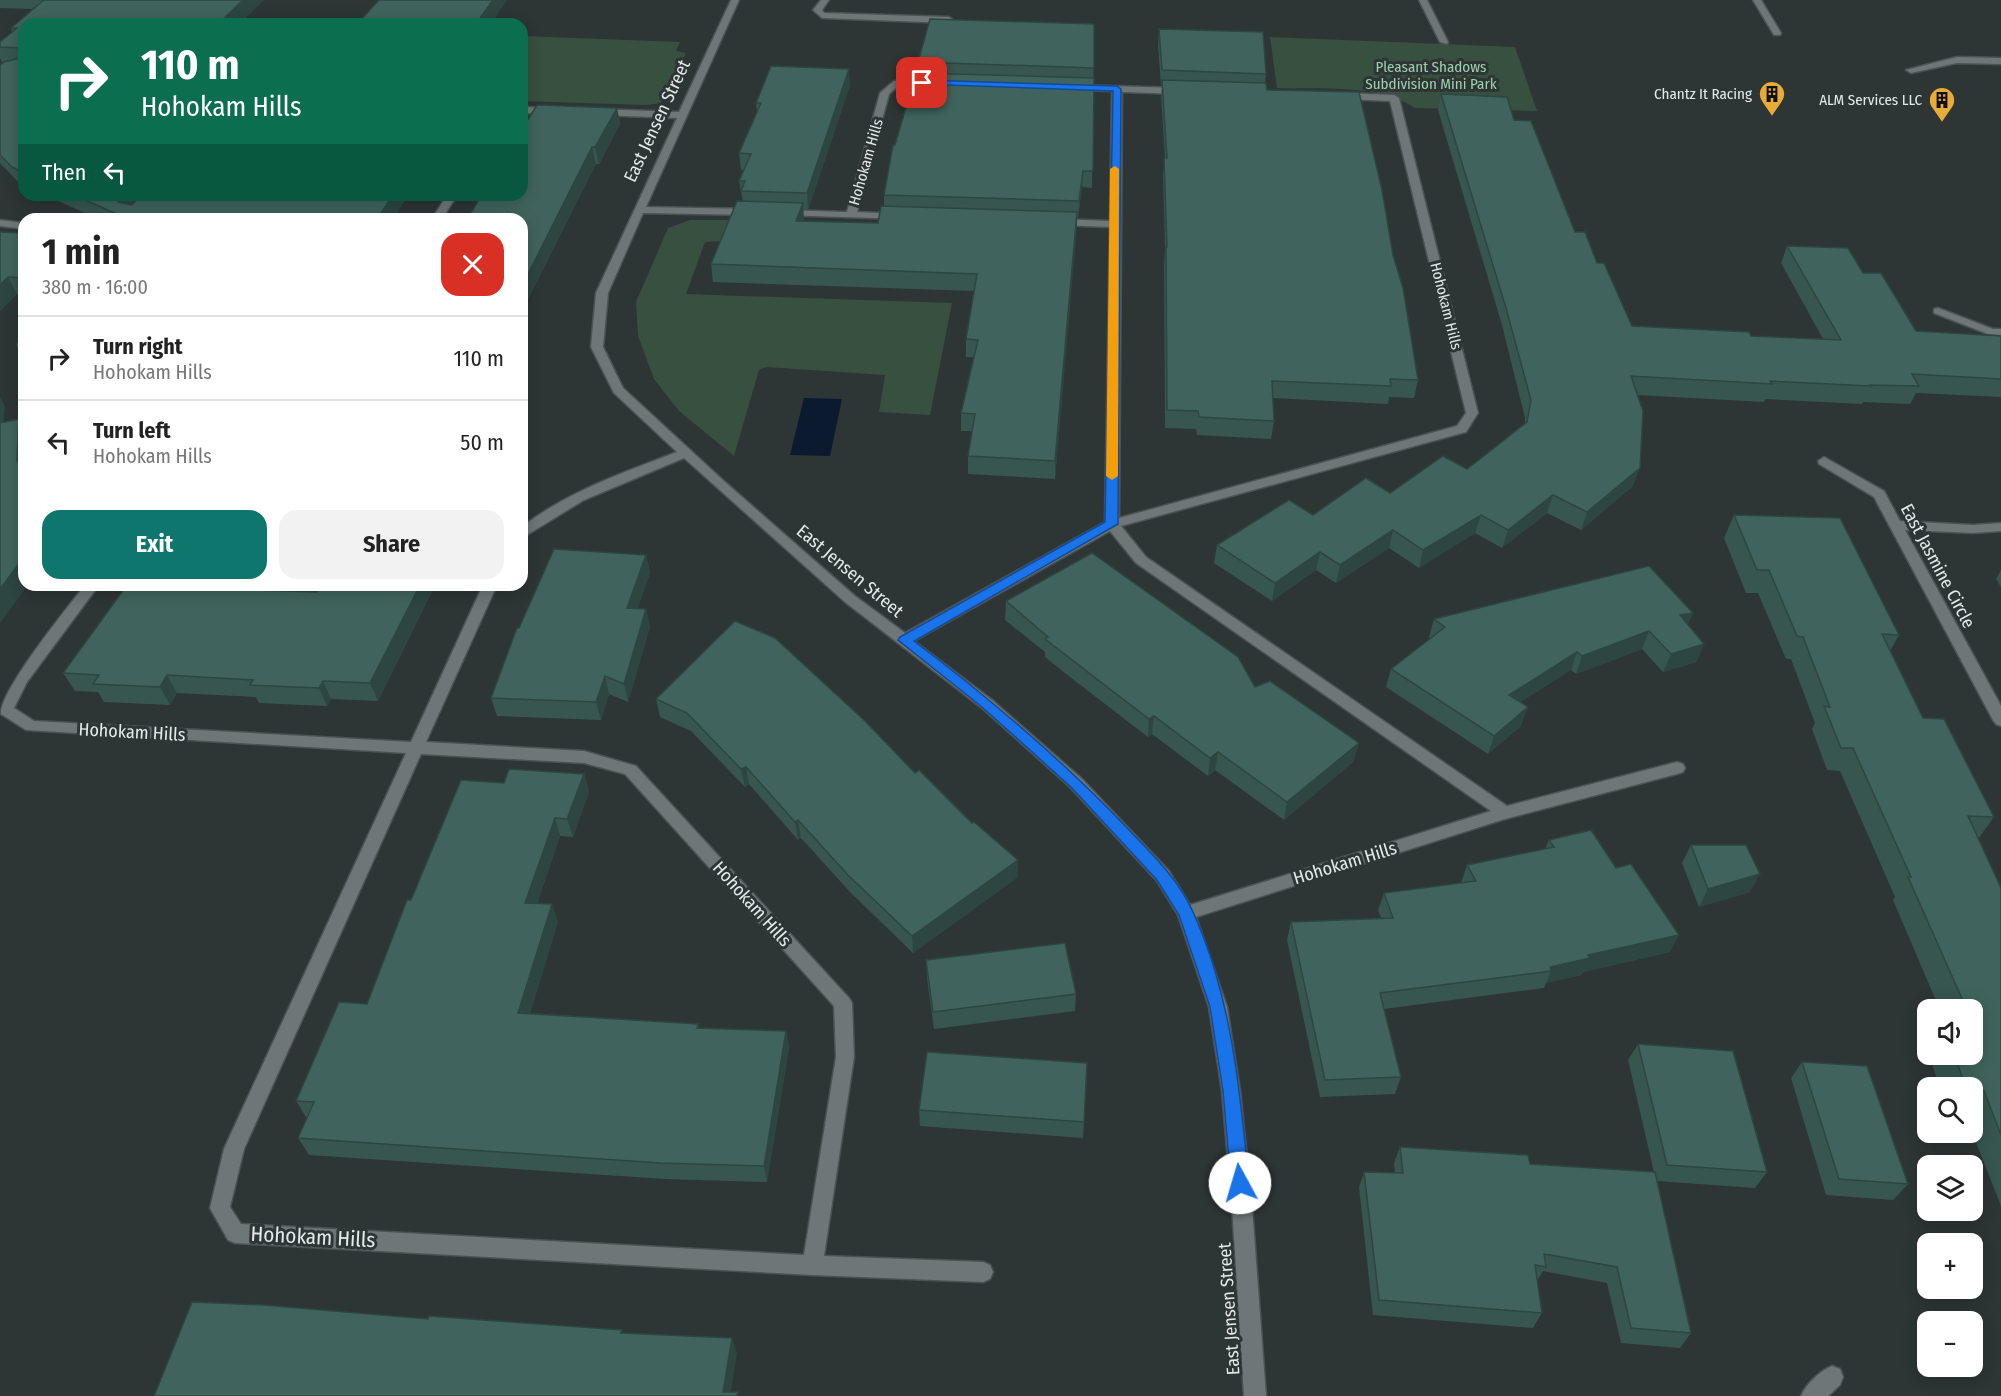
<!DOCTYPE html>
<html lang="en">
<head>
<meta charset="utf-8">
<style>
	body { margin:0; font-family:"Fira Sans Condensed",sans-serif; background:#f2f2f2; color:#222; height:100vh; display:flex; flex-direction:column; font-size:22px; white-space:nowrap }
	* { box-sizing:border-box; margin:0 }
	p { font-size:20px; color:#767676 }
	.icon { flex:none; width:33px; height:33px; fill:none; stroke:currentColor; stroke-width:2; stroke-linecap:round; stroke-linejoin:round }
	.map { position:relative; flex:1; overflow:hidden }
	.drawer { position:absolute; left:18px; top:213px; width:510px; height:378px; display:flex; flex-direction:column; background:#fff; border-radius:18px; box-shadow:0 3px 15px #0003 }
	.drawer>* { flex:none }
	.top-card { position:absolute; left:18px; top:18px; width:510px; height:183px; border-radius:18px; box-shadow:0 3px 15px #0003; background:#0b6e4f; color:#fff; overflow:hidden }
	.tools { position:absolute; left:1917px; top:999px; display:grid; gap:12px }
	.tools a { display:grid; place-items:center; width:66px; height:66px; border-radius:12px; background:#fff; box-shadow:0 3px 15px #0003; font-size:30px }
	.pin { position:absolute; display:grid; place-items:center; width:51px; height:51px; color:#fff; margin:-26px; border-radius:12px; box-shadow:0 3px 9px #0006 }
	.me { position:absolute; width:66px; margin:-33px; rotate:354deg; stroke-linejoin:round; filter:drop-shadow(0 0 4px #0008) }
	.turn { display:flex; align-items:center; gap:21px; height:126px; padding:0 24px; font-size:27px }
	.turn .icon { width:78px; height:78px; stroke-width:2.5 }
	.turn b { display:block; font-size:42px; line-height:51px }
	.then { display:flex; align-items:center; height:57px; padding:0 24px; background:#0003; gap:12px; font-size:22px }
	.round { display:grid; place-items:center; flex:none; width:63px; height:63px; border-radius:18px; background:#f2f2f2 }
	.overview { display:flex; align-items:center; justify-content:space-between; height:102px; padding:0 24px }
	h1 { font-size:36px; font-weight:700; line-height:45px }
	.cta { display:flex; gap:12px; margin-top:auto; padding:12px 24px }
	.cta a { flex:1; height:69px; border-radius:18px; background:#0f766e; color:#fff; font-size:24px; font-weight:700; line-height:69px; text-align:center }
	.cta a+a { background:#f2f2f2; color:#222 }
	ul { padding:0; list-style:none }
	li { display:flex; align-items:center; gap:18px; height:84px; padding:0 24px; border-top:2px solid #e0e0e0 }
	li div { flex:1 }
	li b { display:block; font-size:22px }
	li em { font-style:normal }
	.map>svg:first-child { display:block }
	.green { fill:#385040 }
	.water { fill:#0b1a2e }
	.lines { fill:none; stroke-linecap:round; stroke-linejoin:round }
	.service-casing { stroke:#4c5152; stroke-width:3 }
	.minor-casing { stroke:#4c5152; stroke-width:3 }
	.service { fill:#6e7677; fill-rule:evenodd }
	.minor { fill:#6e7677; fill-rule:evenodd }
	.wall { fill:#375650 }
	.shaded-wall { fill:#2d4641 }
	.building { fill:#40645d; stroke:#2d4641; stroke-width:1.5 }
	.route { fill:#1a73e8; stroke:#114b97; stroke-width:1.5 }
	.slow { fill:#f59e0b }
	.labels { text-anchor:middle; stroke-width:6; stroke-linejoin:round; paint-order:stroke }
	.far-park-label { font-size:15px; fill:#9dd1ae; stroke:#2e3535 }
	.far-poi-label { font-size:15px; fill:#e5e9ea; stroke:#2e3535; text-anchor:end }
	.far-street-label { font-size:15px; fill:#e5e9ea; stroke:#2e3535 }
	.street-label { font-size:18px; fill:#e5e9ea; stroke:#2e3535 }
	.near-street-label { font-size:21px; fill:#e5e9ea; stroke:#2e3535 }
</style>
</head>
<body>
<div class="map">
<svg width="2001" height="1396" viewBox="0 0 2001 1396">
	<rect width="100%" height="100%" fill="#2e3535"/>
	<!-- green -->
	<g class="green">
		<polygon points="522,36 680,42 676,51 686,53 661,103 646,105 522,101"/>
		<path d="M1270 37 1515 47 1537 111 1415 108C1378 83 1321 90 1277 88Z"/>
		<polygon points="690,220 731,220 723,241 705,242 686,294 952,303 930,415 879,412 885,375 766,367 759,370 734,456 679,411 654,379 638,336 636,302 668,228"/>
	</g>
	<!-- water -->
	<polygon class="water" points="804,398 842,399 830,456 790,455"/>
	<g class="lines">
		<!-- service casing -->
		<g class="service-casing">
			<g id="service">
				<polygon points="821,0 829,0 822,10 824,13 949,17 953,20 949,23 822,18 813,10"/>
				<polygon points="1419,0 1427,0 1448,42 1447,44 1440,42"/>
				<polygon points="1753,0 1761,0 1781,33 1780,35 1774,35"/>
				<polygon points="1938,308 1993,329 2001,329 2001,335 1988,334 1934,313 1934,309"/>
			</g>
		</g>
		<!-- minor casing -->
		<g class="minor-casing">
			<g id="minor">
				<path d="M731 0H739L646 207 752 209 757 212 752 215 643 213 608 293 603 347 623 388 725 482 855 596 905 633 1105 522 1110 227 1058 225 1053 222 1058 219 1110 221 1112 91 1076 90 1071 87 1073 85 1181 88 1186 91 1181 94 1122 92 1119 518 1457 426 1466 413 1390 101 1343 99 1338 96 1343 93 1394 95 1399 98 1478 413 1466 432 1121 526 1146 557 1507 806 1677 762 1683 764 1685 768 1683 772 1677 774 1505 819 1196 917 1227 1007 1240 1091 1252 1206 1266 1396H1244L1232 1206 1222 1091 1209 1007 1178 915 1157 881 1070 787 982 708 845 602 684 458 584 500 522 538V527C568 491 623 473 677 452L614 393 591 347 596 293 677 118 598 115 593 112 598 109 679 112ZM1110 531 1136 563 1491 811 1190 905 1169 871 1082 779 992 700 914 641Z"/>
				<polygon points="1957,57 2001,58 2001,64 1957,63 1911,73 1906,70"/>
				<polygon points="894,81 932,80 937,83 932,86 897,87 889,94 857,212 899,214 903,215 903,219 781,215 781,211 785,210 847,212 880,93"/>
				<polygon points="522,107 553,108 558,111 553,114 522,113"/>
				<polygon points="447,195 457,195 442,219 432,219"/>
				<polygon points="0,220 24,223 24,229 0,226"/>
				<polygon points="24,338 24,349 18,345 20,340"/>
				<polygon points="1824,457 1884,491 1900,521 1973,525 2001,523 2001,531 1973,533 1905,530 2001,706 2001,726 1996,724 1993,720 1874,497 1819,464 1818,461"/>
				<path d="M85 585H99L27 682 14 708 34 721 411 742 483 585H497L426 742 584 751 636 766 849 998 852 1003 854 1057 824 1256 983 1262 990 1265 993 1272 990 1279 983 1282 812 1275 235 1243 228 1240 210 1208 224 1149 406 753 26 730 1 714C0 690 68 607 85 585ZM421 754 584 763 625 774 834 1006 836 1057 804 1255 241 1224 230 1207 244 1149Z"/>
				<path d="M1832 1366 1840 1369 1843 1377 1840 1385 1828 1396H1801C1806 1384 1820 1371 1832 1366Z"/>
			</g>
		</g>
		<!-- service -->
		<use href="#service" class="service"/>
		<!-- minor -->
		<use href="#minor" class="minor"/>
	</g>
	<!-- wall -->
	<g class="wall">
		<polygon points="0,0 264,0 239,24 24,24 24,186 20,184 0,163 0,65 4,62 2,62 0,58 0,42 12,32 11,28 33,9 0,8"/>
		<polygon points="1094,24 1092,188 1082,187 1078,218 1077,218 1055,479 968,474 968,456 972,431 961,431 961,413 974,357 966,357 966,339 974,291 713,282 711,264 743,202 739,181 744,170 741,170 739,153 757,111 756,103 850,85 808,210 803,209 804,221 878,223 884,206 884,195 895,145 919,73 918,62"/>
		<polygon points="1159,29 1266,74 1265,83 1267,90 1393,255 1418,380 1414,398 1389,397 1388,404 1273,398 1274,421 1271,439 1197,435 1196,429 1165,428 1164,264 1165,249 1163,174 1165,158 1161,96 1162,86 1161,86 1158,44"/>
		<polygon points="1441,94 1514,120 1575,232 1597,263 1632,326 1751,336 1823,339 1781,263 1787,246 1863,273 1916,331 2001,336 2001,397 1916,393 1910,404 1863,402 1862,404 1765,399 1764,402 1637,395 1633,486 1581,530 1547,513 1502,548 1475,533 1419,568 1389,548 1336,583 1316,570 1272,601 1214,563 1217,545 1390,493 1467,469 1525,424 1525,418 1502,325 1438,110"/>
		<polygon points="617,108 620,124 599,164 596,164 522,311 522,219"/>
		<polygon points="45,195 408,195 393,219 98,219"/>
		<polygon points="0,232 24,233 24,295 17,294 0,311"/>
		<polygon points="1734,515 1899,635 1890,651 1923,718 1994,817 1978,839 2001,888 2001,1206 1972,1132 1972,1088 1940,1088 1929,1055 1929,1054 1972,1054 1972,1010 1940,1010 1893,900 1895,897 1840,771 1827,770 1812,729 1815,723 1791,659 1786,659 1758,593 1746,593 1724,538"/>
		<polygon points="646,555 650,573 637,609 646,609 650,627 628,702 609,694 601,720 497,716 491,698 519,628"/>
		<polygon points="2001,570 2001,587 1996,579"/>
		<polygon points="435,585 378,701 331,699 327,706 259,703 256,697 177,693 170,705 104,702 98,692 75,691 63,673 242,589 317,592"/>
		<polygon points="1006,601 1255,687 1354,761 1284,820 1215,770 1208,776 1152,734 1148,737 1066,674 1045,657 1045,652 1005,620"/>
		<polygon points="1434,619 1688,625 1704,644 1696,662 1663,672 1642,649 1576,674 1571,670 1520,702 1521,726 1488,754 1386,687 1391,669 1431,638 1429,637"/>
		<polygon points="735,621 1018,877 913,953 850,892 801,838 798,840 749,784 745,787 691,731 660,717 656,699"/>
		<polygon points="584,774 589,792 573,837 560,836 537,904 558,922 530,1013 698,1024 699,1028 786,1031 789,1048 767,1182 665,1179 309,1155 298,1138 307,1117 306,1117 296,1101 367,1004 411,900 504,783"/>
		<polygon points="1549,840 1670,952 1583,972 1581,975 1546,983 1544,988 1384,1009 1401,1077 1395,1094 1320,1097 1287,940 1291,922 1381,918 1378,910 1384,893 1461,883 1467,865 1545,849"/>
		<polygon points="1691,845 1750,892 1699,907 1682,863"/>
		<polygon points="926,960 1076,994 1075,1011 934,1029 927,978"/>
		<polygon points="1638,1044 1767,1172 1755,1188 1657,1181 1691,1333 1680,1348 1621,1343 1607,1283 1543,1271 1537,1281 1542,1313 1533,1328 1373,1315 1359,1187 1364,1172 1395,1173 1394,1163 1400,1147 1530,1164 1654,1172 1628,1060"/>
		<polygon points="1802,1062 1908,1184 1893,1200 1826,1195 1791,1078"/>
		<polygon points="919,1110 1084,1122 1083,1138 920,1126"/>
	</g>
	<!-- shaded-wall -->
	<g class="shaded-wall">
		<polygon points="243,0 264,0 239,24 218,24"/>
		<polygon points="493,0 507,0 491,24 476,24"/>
		<polygon points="849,69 850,85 808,210 807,193"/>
		<polygon points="617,108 620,124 599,164 595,147"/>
		<polygon points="592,147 596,164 522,311 522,286"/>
		<polygon points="1083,171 1082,187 1078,218 1079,201"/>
		<polygon points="125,195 146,195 126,218 118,202"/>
		<polygon points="393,195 408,195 393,219 377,219"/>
		<polygon points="803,203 804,220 798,238 796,221"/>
		<polygon points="1077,212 1077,228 1055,479 1055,461"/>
		<polygon points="8,277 17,294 0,311 0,285"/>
		<polygon points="0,397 5,406 2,442 0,439"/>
		<polygon points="19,419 24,428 24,474 17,461"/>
		<polygon points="1640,468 1633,486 1581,530 1587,512"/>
		<polygon points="1553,495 1547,513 1502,548 1508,530"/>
		<polygon points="1481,515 1475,533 1419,568 1423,550"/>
		<polygon points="1393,530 1389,548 1336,583 1340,565"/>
		<polygon points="1320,552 1316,570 1272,601 1275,583"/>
		<polygon points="646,555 650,573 631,626 627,608"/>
		<polygon points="24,557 24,585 28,585 0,623 0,589"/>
		<polygon points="225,585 244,585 231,607 223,589"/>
		<polygon points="420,585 435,585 378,701 370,683"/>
		<polygon points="646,609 650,627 628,702 624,684"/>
		<polygon points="1693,613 1685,631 1680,615"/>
		<polygon points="1649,631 1642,649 1576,674 1582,656"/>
		<polygon points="1704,644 1696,662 1663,672 1671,654"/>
		<polygon points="1577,652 1571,670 1502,713 1509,695"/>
		<polygon points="167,675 177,693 170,705 160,687"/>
		<polygon points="605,676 609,694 601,720 596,702"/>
		<polygon points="323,681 331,699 327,706 319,688"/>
		<polygon points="1528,707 1521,726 1488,754 1494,736"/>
		<polygon points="1154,716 1152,734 1148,737 1149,719"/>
		<polygon points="1359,743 1354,761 1284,820 1287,802"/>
		<polygon points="1218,752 1215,770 1208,776 1210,758"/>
		<polygon points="746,767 749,784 745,787 741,769"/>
		<polygon points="584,774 589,792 573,837 567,819"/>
		<polygon points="555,818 560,836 531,921 525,903"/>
		<polygon points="798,820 801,838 798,840 795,822"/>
		<polygon points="1018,860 1018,877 913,953 912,936"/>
		<polygon points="1760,874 1750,892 1699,907 1708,889"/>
		<polygon points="552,904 558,922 525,1030 518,1013"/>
		<polygon points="1679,935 1670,952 1583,972 1581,975 1546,983 1551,971 1550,967 1588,955"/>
		<polygon points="786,1031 789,1048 767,1182 764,1166"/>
		<polygon points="732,1338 737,1354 730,1396 723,1392"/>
	</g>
	<!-- building -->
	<g class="building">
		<polygon points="44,0 243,0 218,24 24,24 24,48 0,47 0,42 17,28 11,28"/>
		<polygon points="379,0 493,0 476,24 357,24"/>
		<polygon points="930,19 1094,24 1094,68 918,62"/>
		<polygon points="1159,29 1263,32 1266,74 1162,70"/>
		<polygon points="24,57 24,173 12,167 0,155 0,65 4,62"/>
		<polygon points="771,66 849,69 807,193 741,191 745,181 739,181 751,154 739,153 761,103 756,103"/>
		<polygon points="916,73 1094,78 1093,171 1083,171 1079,201 884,195 893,145 895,145"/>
		<polygon points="1162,80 1266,83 1267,90 1359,92 1382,190 1393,255 1403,288 1418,380 1390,379 1391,386 1272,381 1274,421 1199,417 1198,411 1167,410 1166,247 1167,247 1164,158 1167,158"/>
		<polygon points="1441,94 1507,97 1514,120 1531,121 1575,232 1585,232 1597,263 1604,263 1632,326 1749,332 1751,336 1841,340 1787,246 1848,248 1863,273 1881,273 1916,331 2001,336 2001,379 1912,374 1919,386 1870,385 1871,386 1770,381 1772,384 1631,376 1643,411 1640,468 1587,512 1553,495 1508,530 1481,515 1423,550 1393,530 1340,565 1320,552 1275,583 1217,545 1289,500 1313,515 1366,478 1390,493 1443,456 1467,469 1527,422 1531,400 1506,308"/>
		<polygon points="537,105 617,108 595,147 592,147 522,286 522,219 467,219 482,195 522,195 522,129"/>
		<polygon points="74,195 125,195 118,202 132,205 141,195 393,195 377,219 128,219"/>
		<polygon points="737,201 803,203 796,221 878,223 881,206 1077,212 1055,461 968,456 975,414 961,413 978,340 966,339 977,274 711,264"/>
		<polygon points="0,232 24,233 24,278 8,277 0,285"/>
		<polygon points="19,419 17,461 24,459 24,557 0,589 0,423"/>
		<polygon points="1734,515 1840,518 1899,635 1882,634 1923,718 1944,719 1994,817 1968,816 2001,888 2001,1135 1984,1091 1972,1090 1972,1088 1966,1088 1954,1054 1972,1054 1972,1010 1951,1010 1948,1000 1963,1001 1908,877 1911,877 1853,748 1841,748 1824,706 1830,707 1803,637 1797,636 1769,570 1757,570"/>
		<polygon points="554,549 646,555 627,608 646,609 624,684 605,676 596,702 491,698 517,628 519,628"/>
		<polygon points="1092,553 1238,657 1255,687 1270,681 1359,743 1287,802 1218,752 1210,758 1154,716 1149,719 1045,639 1048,637 1006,601"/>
		<polygon points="1649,566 1693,613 1680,615 1704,644 1671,654 1649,631 1582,656 1577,652 1509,695 1528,707 1494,736 1391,669 1445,627 1434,619"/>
		<polygon points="127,585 225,585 223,589 317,592 321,585 420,585 370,683 323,681 319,688 250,685 253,680 167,675 160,687 93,684 99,675 63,673"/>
		<polygon points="735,621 775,638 865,721 915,773 919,770 972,823 974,822 1018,860 912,936 848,875 798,820 795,822 746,767 741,769 687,713 656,699"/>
		<polygon points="509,769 584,774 567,819 555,818 525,903 552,904 518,1013 698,1024 697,1028 786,1031 764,1166 660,1163 298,1138 314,1102 296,1101 339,1002 367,1004 407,900 411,900 461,780 504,783"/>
		<polygon points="1591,830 1616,868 1631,864 1679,935 1588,955 1590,958 1550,967 1551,971 1380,993 1401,1077 1325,1080 1291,922 1393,918 1384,893 1476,881 1467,865 1554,847 1549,840"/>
		<polygon points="1691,845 1746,845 1760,874 1708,889"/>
		<polygon points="1065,943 1076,994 933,1012 926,960"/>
		<polygon points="1638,1044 1733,1051 1767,1172 1667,1165"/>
		<polygon points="927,1052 1087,1063 1084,1122 919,1110"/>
		<polygon points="1802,1062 1867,1066 1908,1184 1839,1179"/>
		<polygon points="1400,1147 1528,1155 1530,1164 1655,1172 1691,1333 1631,1328 1617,1267 1544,1254 1546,1267 1535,1265 1542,1313 1379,1300 1364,1172 1403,1173"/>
		<polygon points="192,1302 263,1305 428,1319 429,1316 622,1330 621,1333 732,1338 723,1392 738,1392 737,1396 154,1396"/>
	</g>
	<!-- route -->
	<path class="route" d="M922 80 1117 86 1121 89 1118 524 914 641C992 700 1062 759 1129 830 1153 855 1179 880 1193 912 1232 998 1240 1091 1249 1183L1246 1189 1240 1191 1234 1189 1231 1183 1223 1091 1210 1007 1179 915 1157 880 1071 787 982 707 898 640 900 637 1105 522 1113 91 920 84V81Z"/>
	<!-- slow -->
	<polygon class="slow" points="1115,166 1119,169 1118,476 1112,480 1106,476 1110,169"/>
	<!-- icons -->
	<defs>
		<g id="building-pin" transform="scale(1.35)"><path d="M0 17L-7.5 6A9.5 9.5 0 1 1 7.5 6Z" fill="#e7ac37" stroke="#2e3535"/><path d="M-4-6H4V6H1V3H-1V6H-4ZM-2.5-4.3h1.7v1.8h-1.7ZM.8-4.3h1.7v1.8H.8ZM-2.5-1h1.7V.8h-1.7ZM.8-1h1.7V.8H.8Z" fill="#111"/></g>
	</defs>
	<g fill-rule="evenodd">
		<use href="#building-pin" x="1772" y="94"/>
		<use href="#building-pin" x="1942" y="100"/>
	</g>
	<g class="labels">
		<!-- far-park labels -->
		<g class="far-park-label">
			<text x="1431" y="72">Pleasant Shadows<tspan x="1431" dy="17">Subdivision Mini Park</tspan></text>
		</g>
		<!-- far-poi labels -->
		<g class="far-poi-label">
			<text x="1752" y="99">Chantz It Racing</text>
			<text x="1922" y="105">ALM Services LLC</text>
		</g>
		<!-- far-street labels -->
		<g class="far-street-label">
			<text transform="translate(866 162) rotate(-74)" y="5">Hohokam Hills</text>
			<text transform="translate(1446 306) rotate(76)" y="5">Hohokam Hills</text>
		</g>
		<!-- street labels -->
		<g class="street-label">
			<text transform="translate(657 121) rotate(-65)" y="6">East Jensen Street</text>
			<text transform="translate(1938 566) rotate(62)" y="6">East Jasmine Circle</text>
			<text transform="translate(850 571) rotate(40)" y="6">East Jensen Street</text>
			<text transform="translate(132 732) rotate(3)" y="6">Hohokam Hills</text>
			<text transform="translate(1345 863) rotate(-17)" y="6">Hohokam Hills</text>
			<text transform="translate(752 904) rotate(48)" y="6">Hohokam Hills</text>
			<text transform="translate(1229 1309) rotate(-94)" y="6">East Jensen Street</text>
		</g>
		<!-- near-street labels -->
		<g class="near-street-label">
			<text transform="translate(313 1237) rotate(3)" y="7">Hohokam Hills</text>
		</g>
	</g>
</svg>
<div class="tools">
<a><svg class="icon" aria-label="sound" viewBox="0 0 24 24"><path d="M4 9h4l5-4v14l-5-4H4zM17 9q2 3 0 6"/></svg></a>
<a><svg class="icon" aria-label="search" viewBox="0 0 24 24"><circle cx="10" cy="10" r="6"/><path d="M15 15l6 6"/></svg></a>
<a><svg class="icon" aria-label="layers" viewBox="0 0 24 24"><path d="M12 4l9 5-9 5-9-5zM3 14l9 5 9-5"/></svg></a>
<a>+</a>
<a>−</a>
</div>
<div class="pin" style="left:922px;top:83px;background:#d93025"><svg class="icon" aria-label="arrive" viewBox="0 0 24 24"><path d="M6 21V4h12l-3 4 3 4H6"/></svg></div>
<svg class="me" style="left:1240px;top:1183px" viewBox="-20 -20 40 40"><circle r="19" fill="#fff"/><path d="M0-13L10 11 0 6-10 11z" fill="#1a73e8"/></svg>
<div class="top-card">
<div class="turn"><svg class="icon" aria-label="right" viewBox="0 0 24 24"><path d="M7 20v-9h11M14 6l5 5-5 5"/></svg><div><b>110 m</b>Hohokam Hills</div></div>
<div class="then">Then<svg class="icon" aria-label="left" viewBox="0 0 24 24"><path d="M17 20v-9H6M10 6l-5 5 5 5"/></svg></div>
</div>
<section class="drawer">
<div class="overview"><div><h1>1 min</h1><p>380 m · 16:00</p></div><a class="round" style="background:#d93025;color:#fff"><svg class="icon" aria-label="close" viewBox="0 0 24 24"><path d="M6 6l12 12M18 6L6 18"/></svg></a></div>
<ul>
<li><svg class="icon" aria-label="right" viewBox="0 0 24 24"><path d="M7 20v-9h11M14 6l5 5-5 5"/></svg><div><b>Turn right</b><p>Hohokam Hills</p></div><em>110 m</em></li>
<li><svg class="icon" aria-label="left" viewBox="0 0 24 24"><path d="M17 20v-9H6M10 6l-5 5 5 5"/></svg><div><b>Turn left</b><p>Hohokam Hills</p></div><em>50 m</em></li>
</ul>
<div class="cta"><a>Exit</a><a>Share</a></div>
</section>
</div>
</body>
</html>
